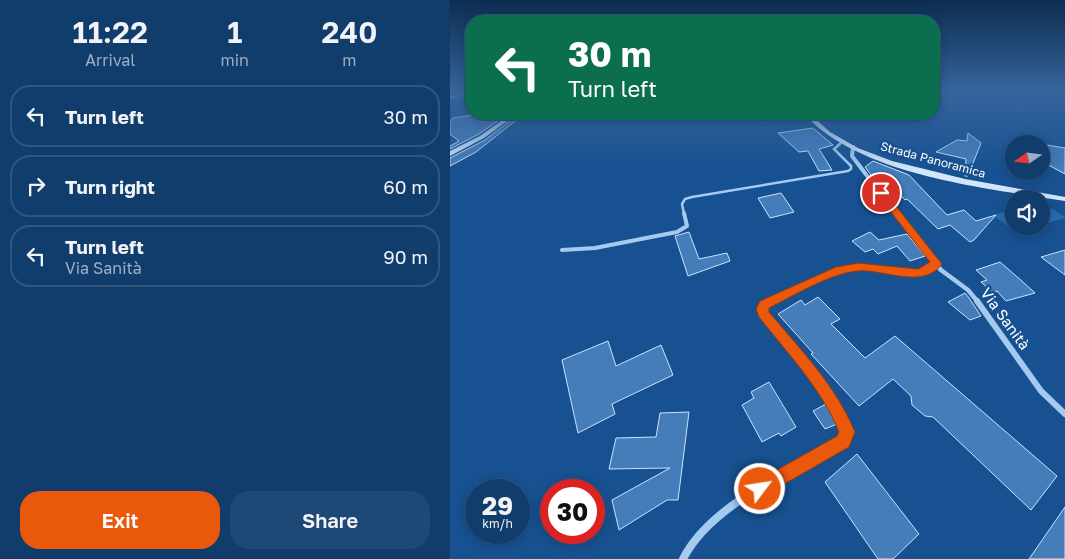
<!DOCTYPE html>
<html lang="en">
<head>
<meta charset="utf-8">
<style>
	body { margin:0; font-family:"Golos Text",sans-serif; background:#1e4875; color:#f1f3f6; height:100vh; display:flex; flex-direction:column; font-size:19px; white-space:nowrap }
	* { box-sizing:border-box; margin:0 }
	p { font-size:16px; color:#9caec2 }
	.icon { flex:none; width:28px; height:28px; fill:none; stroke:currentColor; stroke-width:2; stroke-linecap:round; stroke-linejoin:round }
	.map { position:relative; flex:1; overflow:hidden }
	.drawer { display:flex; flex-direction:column; background:#113d6d; width:450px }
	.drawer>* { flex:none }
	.guide { position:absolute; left:15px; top:15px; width:475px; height:105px; border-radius:20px; box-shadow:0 2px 12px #0003,0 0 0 1px #305680; background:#0b6e4f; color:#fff; overflow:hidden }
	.needle { width:32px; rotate:256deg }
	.buttons { position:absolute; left:555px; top:135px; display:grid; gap:10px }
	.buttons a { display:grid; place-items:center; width:45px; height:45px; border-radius:50%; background:#113d6d; box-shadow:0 2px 12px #0003,0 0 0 1px #305680; font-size:25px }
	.speed { position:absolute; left:15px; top:479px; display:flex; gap:10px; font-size:25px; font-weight:700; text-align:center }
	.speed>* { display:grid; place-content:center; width:65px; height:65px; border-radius:50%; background:#113d6d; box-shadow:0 2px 12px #0003,0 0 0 1px #305680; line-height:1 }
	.speed small { font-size:12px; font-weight:400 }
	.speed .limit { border:8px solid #d22; background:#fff; color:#111 }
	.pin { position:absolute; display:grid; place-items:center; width:42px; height:42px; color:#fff; margin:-21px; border:2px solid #fff; border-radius:50%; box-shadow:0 1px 5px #0007 }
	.me { position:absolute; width:55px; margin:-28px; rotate:59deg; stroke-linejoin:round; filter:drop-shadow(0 0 4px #0008) }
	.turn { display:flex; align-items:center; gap:18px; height:105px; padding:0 20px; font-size:22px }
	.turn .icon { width:65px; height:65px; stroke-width:2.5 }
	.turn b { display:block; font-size:35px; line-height:42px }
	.eta { display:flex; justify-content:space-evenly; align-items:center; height:85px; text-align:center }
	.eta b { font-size:30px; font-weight:600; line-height:35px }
	.action { display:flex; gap:10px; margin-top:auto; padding:10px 20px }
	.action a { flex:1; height:58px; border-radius:20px; background:#ea580c; color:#fff; font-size:20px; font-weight:600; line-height:58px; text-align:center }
	.action a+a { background:#1e4875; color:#f1f3f6 }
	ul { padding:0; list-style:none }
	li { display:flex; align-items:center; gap:15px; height:62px; margin:0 10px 8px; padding:0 10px; border:2px solid #305680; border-radius:20px }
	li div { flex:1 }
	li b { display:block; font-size:19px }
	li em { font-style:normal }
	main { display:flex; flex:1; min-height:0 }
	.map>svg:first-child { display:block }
	.green { fill:#296baf }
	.building { fill:#447dba; stroke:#cbe3fb }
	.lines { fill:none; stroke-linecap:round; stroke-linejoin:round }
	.lane-far2 { stroke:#a4caf0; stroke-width:2 }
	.lane-far1 { stroke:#a4caf0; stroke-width:2.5 }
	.lane { stroke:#a4caf0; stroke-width:4 }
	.street-far4 { stroke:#a4caf0; stroke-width:3 }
	.street-far3 { stroke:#a4caf0; stroke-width:4 }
	.street-far2 { stroke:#a4caf0; stroke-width:4.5 }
	.street-far1 { stroke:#a4caf0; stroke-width:6 }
	.street { stroke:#a4caf0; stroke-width:8 }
	.secondary { fill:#d2e6fb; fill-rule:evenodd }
	.route { fill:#ea580c; stroke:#983908 }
	.labels { text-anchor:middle; stroke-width:5; stroke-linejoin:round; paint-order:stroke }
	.far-street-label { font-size:12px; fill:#fff; stroke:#175191 }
	.street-label { font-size:15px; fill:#fff; stroke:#175191 }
</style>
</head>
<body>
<main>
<section class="drawer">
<div class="eta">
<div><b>11:22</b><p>Arrival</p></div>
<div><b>1</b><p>min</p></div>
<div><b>240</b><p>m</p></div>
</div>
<ul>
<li><svg class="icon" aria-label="left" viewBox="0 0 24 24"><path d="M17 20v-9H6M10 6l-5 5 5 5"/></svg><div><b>Turn left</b></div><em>30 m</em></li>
<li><svg class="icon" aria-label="right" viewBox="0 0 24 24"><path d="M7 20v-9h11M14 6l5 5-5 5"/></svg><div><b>Turn right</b></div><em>60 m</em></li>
<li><svg class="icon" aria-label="left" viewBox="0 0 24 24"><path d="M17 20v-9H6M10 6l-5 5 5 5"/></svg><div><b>Turn left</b><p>Via Sanità</p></div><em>90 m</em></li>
</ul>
<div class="action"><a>Exit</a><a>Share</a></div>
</section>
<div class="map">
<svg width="615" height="559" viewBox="0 0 615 559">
	<rect width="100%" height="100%" fill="#175191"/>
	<!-- green -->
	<g class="green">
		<polygon points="591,202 615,217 615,218 591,225"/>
		<polygon points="564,209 564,226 589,226 567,233 543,215"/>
	</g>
	<!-- building -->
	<g class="building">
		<polygon points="30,114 58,114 29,134 0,149 0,146 9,141 0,134 0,121 3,118"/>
		<polygon points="69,114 74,114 26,152 0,166 0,158 35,140"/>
		<polygon points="363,128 383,145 369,149 382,170 369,171 358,151 349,152 328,133"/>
		<polygon points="518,133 531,143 518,176 515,176 516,159 486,152 507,140 517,141"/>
		<polygon points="591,144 615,148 615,174 591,161"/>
		<polygon points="423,161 459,175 497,215 514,210 526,221 546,215 524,240 520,242 500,225 488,229 457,199 455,200 444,189 438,191 421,175 415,167"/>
		<polygon points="331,193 344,212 320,218 308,198"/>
		<polygon points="239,232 249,259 277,253 280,261 238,276 225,236"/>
		<polygon points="420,232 429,240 457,234 475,256 460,261 447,246 428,254 423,249 415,252 402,241"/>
		<polygon points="615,250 615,275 591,257"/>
		<polygon points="550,262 573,282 585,293 556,301 547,291 543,293 531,282 537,280 526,270"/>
		<polygon points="515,293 519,298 531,316 520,320 498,302"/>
		<polygon points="368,297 390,319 381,324 415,358 445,336 607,476 581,510 483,417 475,416 462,405 461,396 443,379 409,406 361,354 363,353 328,314 351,300 355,305"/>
		<polygon points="158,341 166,366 211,345 223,375 162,404 165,414 128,433 112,360"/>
		<polygon points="319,382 346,427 331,436 329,433 312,442 292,405 304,398 301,392"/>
		<polygon points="376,404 387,424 375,429 363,411"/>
		<polygon points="239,412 228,500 217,500 169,530 162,500 220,468 159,469 166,438 206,437 210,413"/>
		<polygon points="407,454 469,534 443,559 428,559 375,482"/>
		<polygon points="615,507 615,559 579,559"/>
	</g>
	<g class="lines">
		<!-- lane-far2 -->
		<polyline class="lane-far2" points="388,145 392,142"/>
		<!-- lane-far1 -->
		<polyline class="lane-far1" points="234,214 232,204 235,199 242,197 398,171 401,169 401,166 384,149 390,144"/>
		<!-- lane -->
		<polyline class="lane" points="112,250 145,248 227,232 237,226 234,213"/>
		<!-- street-far4 -->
		<polyline class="street-far4" points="0,98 21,91"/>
		<!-- street-far3 -->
		<polyline class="street-far3" points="403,147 402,156 446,214"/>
		<!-- street-far2 -->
		<g class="street-far2">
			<polyline points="445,213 491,270 518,290 528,302"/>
			<polyline points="320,302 386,271 408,267 470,274 487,264"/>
		</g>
		<!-- street-far1 -->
		<g class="street-far1">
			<path d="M323 301C316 304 311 305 313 314L359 370 389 415"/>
			<polyline points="527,301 591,391 615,414"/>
		</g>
		<!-- street -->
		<path class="street" d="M233 559C256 513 317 483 361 458 371 452 382 449 391 441L397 432 388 414"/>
		<!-- secondary -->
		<g class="secondary">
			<polygon points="61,114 67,114 34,138 0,156 0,151 30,136"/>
			<path d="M354 114H360L380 132 408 148 442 161 515 179 615 197V201C536 188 411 176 354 114Z"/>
		</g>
	</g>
	<!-- sky -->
	<linearGradient id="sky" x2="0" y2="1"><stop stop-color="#0d2d50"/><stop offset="0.54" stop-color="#36659d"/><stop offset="1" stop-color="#36659d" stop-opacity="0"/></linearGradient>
	<rect width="615" height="169" fill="url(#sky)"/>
	<!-- route -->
	<path class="route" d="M431 190 434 191 492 264C473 290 434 269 408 271 381 273 343 296 319 308V312C351 350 386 386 405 432L399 447 310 498 304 496 302 489 304 483 387 436 389 432C372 389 337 353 309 317L306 309 310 301 386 267 408 263 468 269 480 262 426 193Z"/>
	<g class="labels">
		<!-- far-street labels -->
		<g class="far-street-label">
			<text transform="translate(483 160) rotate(15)" y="4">Strada Panoramica</text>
		</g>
		<!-- street labels -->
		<g class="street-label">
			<text transform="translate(555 319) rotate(54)" y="5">Via Sanità</text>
		</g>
	</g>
</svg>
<div class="buttons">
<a><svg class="needle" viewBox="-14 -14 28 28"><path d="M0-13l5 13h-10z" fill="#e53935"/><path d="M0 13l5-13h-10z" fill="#9caec2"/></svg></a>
<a><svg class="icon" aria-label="sound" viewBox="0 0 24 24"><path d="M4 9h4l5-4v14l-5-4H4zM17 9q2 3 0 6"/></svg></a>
</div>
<div class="speed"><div>29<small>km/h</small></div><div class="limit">30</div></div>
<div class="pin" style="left:431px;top:193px;background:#d93025"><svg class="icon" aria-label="arrive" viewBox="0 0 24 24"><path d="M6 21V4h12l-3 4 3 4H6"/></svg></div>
<svg class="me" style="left:310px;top:489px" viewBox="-20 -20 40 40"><circle r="17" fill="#ea580c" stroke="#fff" stroke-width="3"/><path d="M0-11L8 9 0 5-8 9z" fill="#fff"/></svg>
<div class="guide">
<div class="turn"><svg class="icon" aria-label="left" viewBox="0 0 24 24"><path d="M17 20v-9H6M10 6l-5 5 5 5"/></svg><div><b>30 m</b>Turn left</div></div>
</div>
</div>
</main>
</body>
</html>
